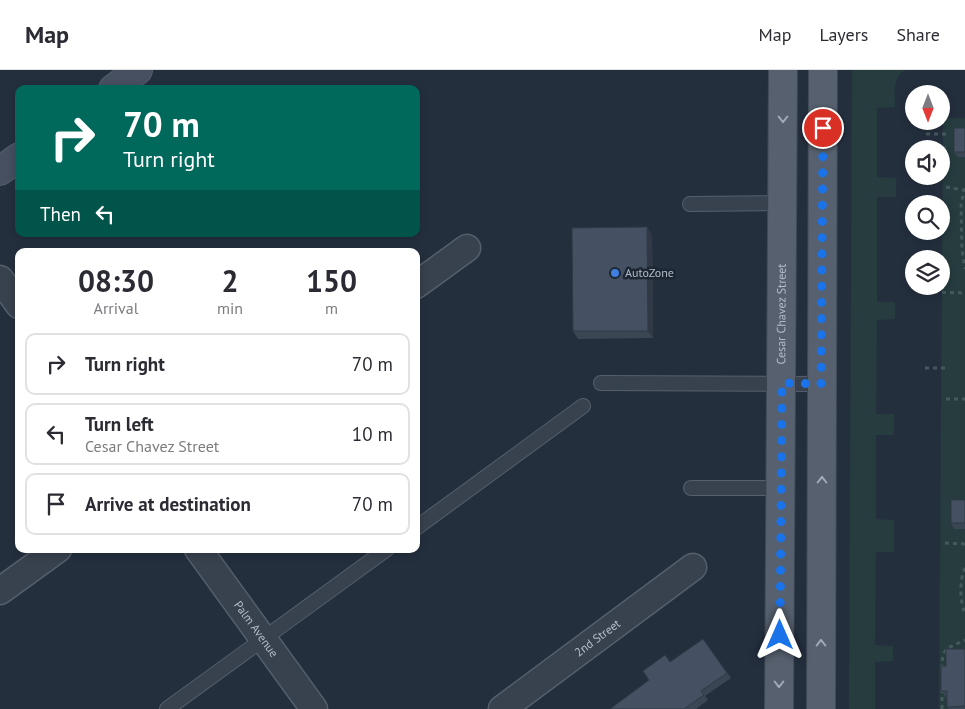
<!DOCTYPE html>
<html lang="en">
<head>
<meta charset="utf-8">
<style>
	body { margin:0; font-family:"PT Sans",sans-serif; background:#f2f2f3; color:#2b2b33; height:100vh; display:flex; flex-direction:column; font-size:19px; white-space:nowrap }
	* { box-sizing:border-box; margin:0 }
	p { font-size:16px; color:#7c7c81 }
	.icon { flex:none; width:28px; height:28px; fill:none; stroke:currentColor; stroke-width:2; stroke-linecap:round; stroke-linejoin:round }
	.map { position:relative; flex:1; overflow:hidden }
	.side { position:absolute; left:15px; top:178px; width:405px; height:305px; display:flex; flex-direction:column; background:#fff; border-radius:10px; box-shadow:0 2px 8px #0003 }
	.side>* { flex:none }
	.banner { position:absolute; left:15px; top:15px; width:405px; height:152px; border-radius:10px; box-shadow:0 2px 8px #0003; background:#00695c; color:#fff; overflow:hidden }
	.needle { width:32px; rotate:180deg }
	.tools { position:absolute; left:905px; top:15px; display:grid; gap:10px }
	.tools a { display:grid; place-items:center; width:45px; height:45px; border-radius:50%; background:#fff; box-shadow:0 2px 8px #0003; font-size:25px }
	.pin { position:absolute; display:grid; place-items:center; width:42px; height:42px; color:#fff; margin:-21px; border:2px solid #fff; border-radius:50%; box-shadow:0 1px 5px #0007 }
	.me { position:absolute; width:55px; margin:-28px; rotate:0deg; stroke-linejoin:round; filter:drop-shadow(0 0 4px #0008) }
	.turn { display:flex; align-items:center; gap:18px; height:105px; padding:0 25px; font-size:22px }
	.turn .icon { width:65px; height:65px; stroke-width:2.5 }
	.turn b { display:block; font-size:35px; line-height:42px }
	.then { display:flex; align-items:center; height:48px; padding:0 25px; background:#0003; gap:10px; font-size:19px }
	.eta { display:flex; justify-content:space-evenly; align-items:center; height:85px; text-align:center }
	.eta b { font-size:30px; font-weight:700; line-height:35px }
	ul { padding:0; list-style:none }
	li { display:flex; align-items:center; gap:15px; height:62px; margin:0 10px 8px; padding:0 15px; border:2px solid #e1e1e2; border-radius:10px }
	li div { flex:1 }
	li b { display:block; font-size:19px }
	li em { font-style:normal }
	header { display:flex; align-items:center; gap:30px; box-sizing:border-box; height:70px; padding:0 25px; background:#fff; border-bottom:1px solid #e1e1e2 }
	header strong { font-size:24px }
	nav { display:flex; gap:28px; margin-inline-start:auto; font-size:18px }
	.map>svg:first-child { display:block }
	.green { fill:#263c3f }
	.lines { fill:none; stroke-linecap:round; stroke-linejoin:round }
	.lane-casing { stroke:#565f6c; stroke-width:16 }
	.street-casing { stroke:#565f6c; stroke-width:29 }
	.secondary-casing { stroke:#565f6c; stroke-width:30 }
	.primary-casing { stroke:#414a57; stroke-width:30 }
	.path { stroke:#44595c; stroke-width:3; stroke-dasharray:4 4; stroke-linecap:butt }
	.lane { stroke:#38414e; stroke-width:14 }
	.street { stroke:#38414e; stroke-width:26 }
	.secondary { stroke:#465061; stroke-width:28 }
	.primary { stroke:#56606e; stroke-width:28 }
	.wall { fill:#3b4654 }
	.shaded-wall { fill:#303945 }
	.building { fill:#455162; stroke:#303945 }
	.oneway { stroke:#a1aab7 }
	.route { stroke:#1a73e8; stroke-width:9; stroke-dasharray:0 16.2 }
	.shop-dot { fill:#3f7fe0; stroke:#1d2633; stroke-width:2 }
	.labels { text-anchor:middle; stroke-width:5; stroke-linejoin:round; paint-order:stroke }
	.poi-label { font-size:12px; fill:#b4bcc9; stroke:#1d2633; text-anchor:start }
	.street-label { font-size:12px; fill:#b4bcc9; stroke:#1d2633 }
</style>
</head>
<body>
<header>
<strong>Map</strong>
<nav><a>Map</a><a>Layers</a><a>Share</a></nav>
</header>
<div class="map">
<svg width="965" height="639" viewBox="0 0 965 639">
	<rect width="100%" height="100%" fill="#242f3e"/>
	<!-- green -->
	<g class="green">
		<path d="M852 0H905C892 7 895 24 895 37L877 38V107L896 108V127H877V232H895V249L877 250 876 344H894V365H876V449L894 450V482H876L875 575 893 576V591L875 592V639H849Z"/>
		<polygon points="943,48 965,48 965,639 939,639"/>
	</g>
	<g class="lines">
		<!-- lane casing -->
		<g class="lane-casing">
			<g id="lane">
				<polyline points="690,134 783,133"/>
				<polyline points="601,313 821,314"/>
				<polyline points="691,418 780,418"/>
				<polyline points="416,458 583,336"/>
				<polyline points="167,639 387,479"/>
			</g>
		</g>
		<!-- street casing -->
		<g class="street-casing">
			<g id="street">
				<polyline points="0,209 19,235"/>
				<polyline points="416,215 467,178"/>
				<path id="s1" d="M198 479 314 639"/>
				<polyline points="0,521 58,479"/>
				<path id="s2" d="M502 639 693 497"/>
			</g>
		</g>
		<!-- secondary casing -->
		<g class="secondary-casing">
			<g id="secondary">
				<polyline points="113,19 138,0"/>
				<polyline points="0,101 19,87"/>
			</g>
		</g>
		<!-- primary casing -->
		<g class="primary-casing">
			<g id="primary">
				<path id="s3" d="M779 639 783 0"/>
				<polyline points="821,639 823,0"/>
			</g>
		</g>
		<!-- path -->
		<g class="path">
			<polyline points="926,64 946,64"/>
			<polyline points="926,78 946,78"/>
			<polyline points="946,117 963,120"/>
			<polyline points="965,118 961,134 962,180 965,199"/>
			<polyline points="926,222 965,223"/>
			<polyline points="925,298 946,298"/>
			<polyline points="946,329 965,329"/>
			<polyline points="945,473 965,474"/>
			<path d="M965 498C959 511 960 531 965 544"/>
			<path d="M942 599C942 577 946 579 965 570"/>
			<polyline points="942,639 942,620"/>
		</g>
		<!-- lane -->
		<use href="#lane" class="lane"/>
		<!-- street -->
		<use href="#street" class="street"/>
		<!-- secondary -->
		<use href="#secondary" class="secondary"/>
		<!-- primary -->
		<use href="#primary" class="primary"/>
	</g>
	<!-- wall -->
	<g class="wall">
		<polygon points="965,58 965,87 958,87 954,82"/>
		<polygon points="647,157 652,165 653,268 578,269 573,261"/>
		<polygon points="965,430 965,459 954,459 951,453"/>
		<polygon points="703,569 731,608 705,626 708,630 696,639 610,639 649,610 670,592"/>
		<polygon points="965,579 965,639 949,639 947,637 947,629 941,621 946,596"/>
	</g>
	<!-- shaded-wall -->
	<polygon class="shaded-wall" points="647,157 652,165 653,268 648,261"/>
	<!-- building -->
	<g class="building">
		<rect x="954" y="58" width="11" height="24"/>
		<polygon points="647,157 648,261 573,261 572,158"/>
		<rect x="951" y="430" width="14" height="23"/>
		<polygon points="703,569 727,603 701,621 704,625 684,639 610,639 649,610 643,601 665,585 670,592"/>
		<polygon points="946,579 965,579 965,636 947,637 947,621 941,621 941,596 946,596"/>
	</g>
	<!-- one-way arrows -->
	<defs><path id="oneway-chevron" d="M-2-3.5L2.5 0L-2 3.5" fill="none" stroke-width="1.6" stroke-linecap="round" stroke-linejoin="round" transform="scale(1.25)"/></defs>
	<g class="oneway">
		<use href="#oneway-chevron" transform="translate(783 49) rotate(90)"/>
		<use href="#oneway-chevron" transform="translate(822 410) rotate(-90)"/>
		<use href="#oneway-chevron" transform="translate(821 573) rotate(-90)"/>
		<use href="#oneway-chevron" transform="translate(779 614) rotate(90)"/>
	</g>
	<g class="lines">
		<!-- route -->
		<polyline class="route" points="780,565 782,313 821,314 823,58"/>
	</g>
	<!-- markers -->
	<circle class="shop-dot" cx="615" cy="203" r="5"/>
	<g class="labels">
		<!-- poi labels -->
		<g class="poi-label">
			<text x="625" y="207">AutoZone</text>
		</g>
		<!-- street labels -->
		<g class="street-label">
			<text dy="4" stroke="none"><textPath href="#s3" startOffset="395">Cesar Chavez Street</textPath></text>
			<text dy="4" stroke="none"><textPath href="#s1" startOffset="99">Palm Avenue</textPath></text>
			<text dy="4" stroke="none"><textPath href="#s2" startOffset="119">2nd Street</textPath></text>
		</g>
	</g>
</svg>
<div class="tools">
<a><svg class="needle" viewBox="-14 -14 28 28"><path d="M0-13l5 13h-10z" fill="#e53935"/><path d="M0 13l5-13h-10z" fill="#7c7c81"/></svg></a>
<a><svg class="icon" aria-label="sound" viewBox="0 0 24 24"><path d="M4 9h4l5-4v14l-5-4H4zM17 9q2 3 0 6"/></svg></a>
<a><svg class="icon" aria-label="search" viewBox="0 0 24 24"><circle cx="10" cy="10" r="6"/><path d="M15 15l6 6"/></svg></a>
<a><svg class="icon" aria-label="layers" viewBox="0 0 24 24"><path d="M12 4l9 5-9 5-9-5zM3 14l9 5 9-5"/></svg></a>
</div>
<div class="pin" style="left:823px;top:58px;background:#d93025"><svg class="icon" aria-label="arrive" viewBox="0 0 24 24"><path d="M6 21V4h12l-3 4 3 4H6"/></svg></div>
<svg class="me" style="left:780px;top:565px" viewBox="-20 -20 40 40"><path d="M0-17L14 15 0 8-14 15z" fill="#1a73e8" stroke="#fff" stroke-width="4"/></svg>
<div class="banner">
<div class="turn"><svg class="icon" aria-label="right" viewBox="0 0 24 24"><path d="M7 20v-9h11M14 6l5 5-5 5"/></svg><div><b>70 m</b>Turn right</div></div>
<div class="then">Then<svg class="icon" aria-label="left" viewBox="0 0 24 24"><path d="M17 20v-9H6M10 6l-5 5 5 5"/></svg></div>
</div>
<section class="side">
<div class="eta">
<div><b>08:30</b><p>Arrival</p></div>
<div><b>2</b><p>min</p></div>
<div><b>150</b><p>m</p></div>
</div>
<ul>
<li><svg class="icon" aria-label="right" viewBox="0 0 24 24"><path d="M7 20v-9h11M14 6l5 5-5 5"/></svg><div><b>Turn right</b></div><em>70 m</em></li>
<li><svg class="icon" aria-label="left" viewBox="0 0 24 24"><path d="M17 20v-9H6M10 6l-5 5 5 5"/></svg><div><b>Turn left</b><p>Cesar Chavez Street</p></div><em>10 m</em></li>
<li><svg class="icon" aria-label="arrive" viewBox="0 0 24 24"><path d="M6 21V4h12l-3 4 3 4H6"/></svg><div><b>Arrive at destination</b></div><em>70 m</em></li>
</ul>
</section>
</div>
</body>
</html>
